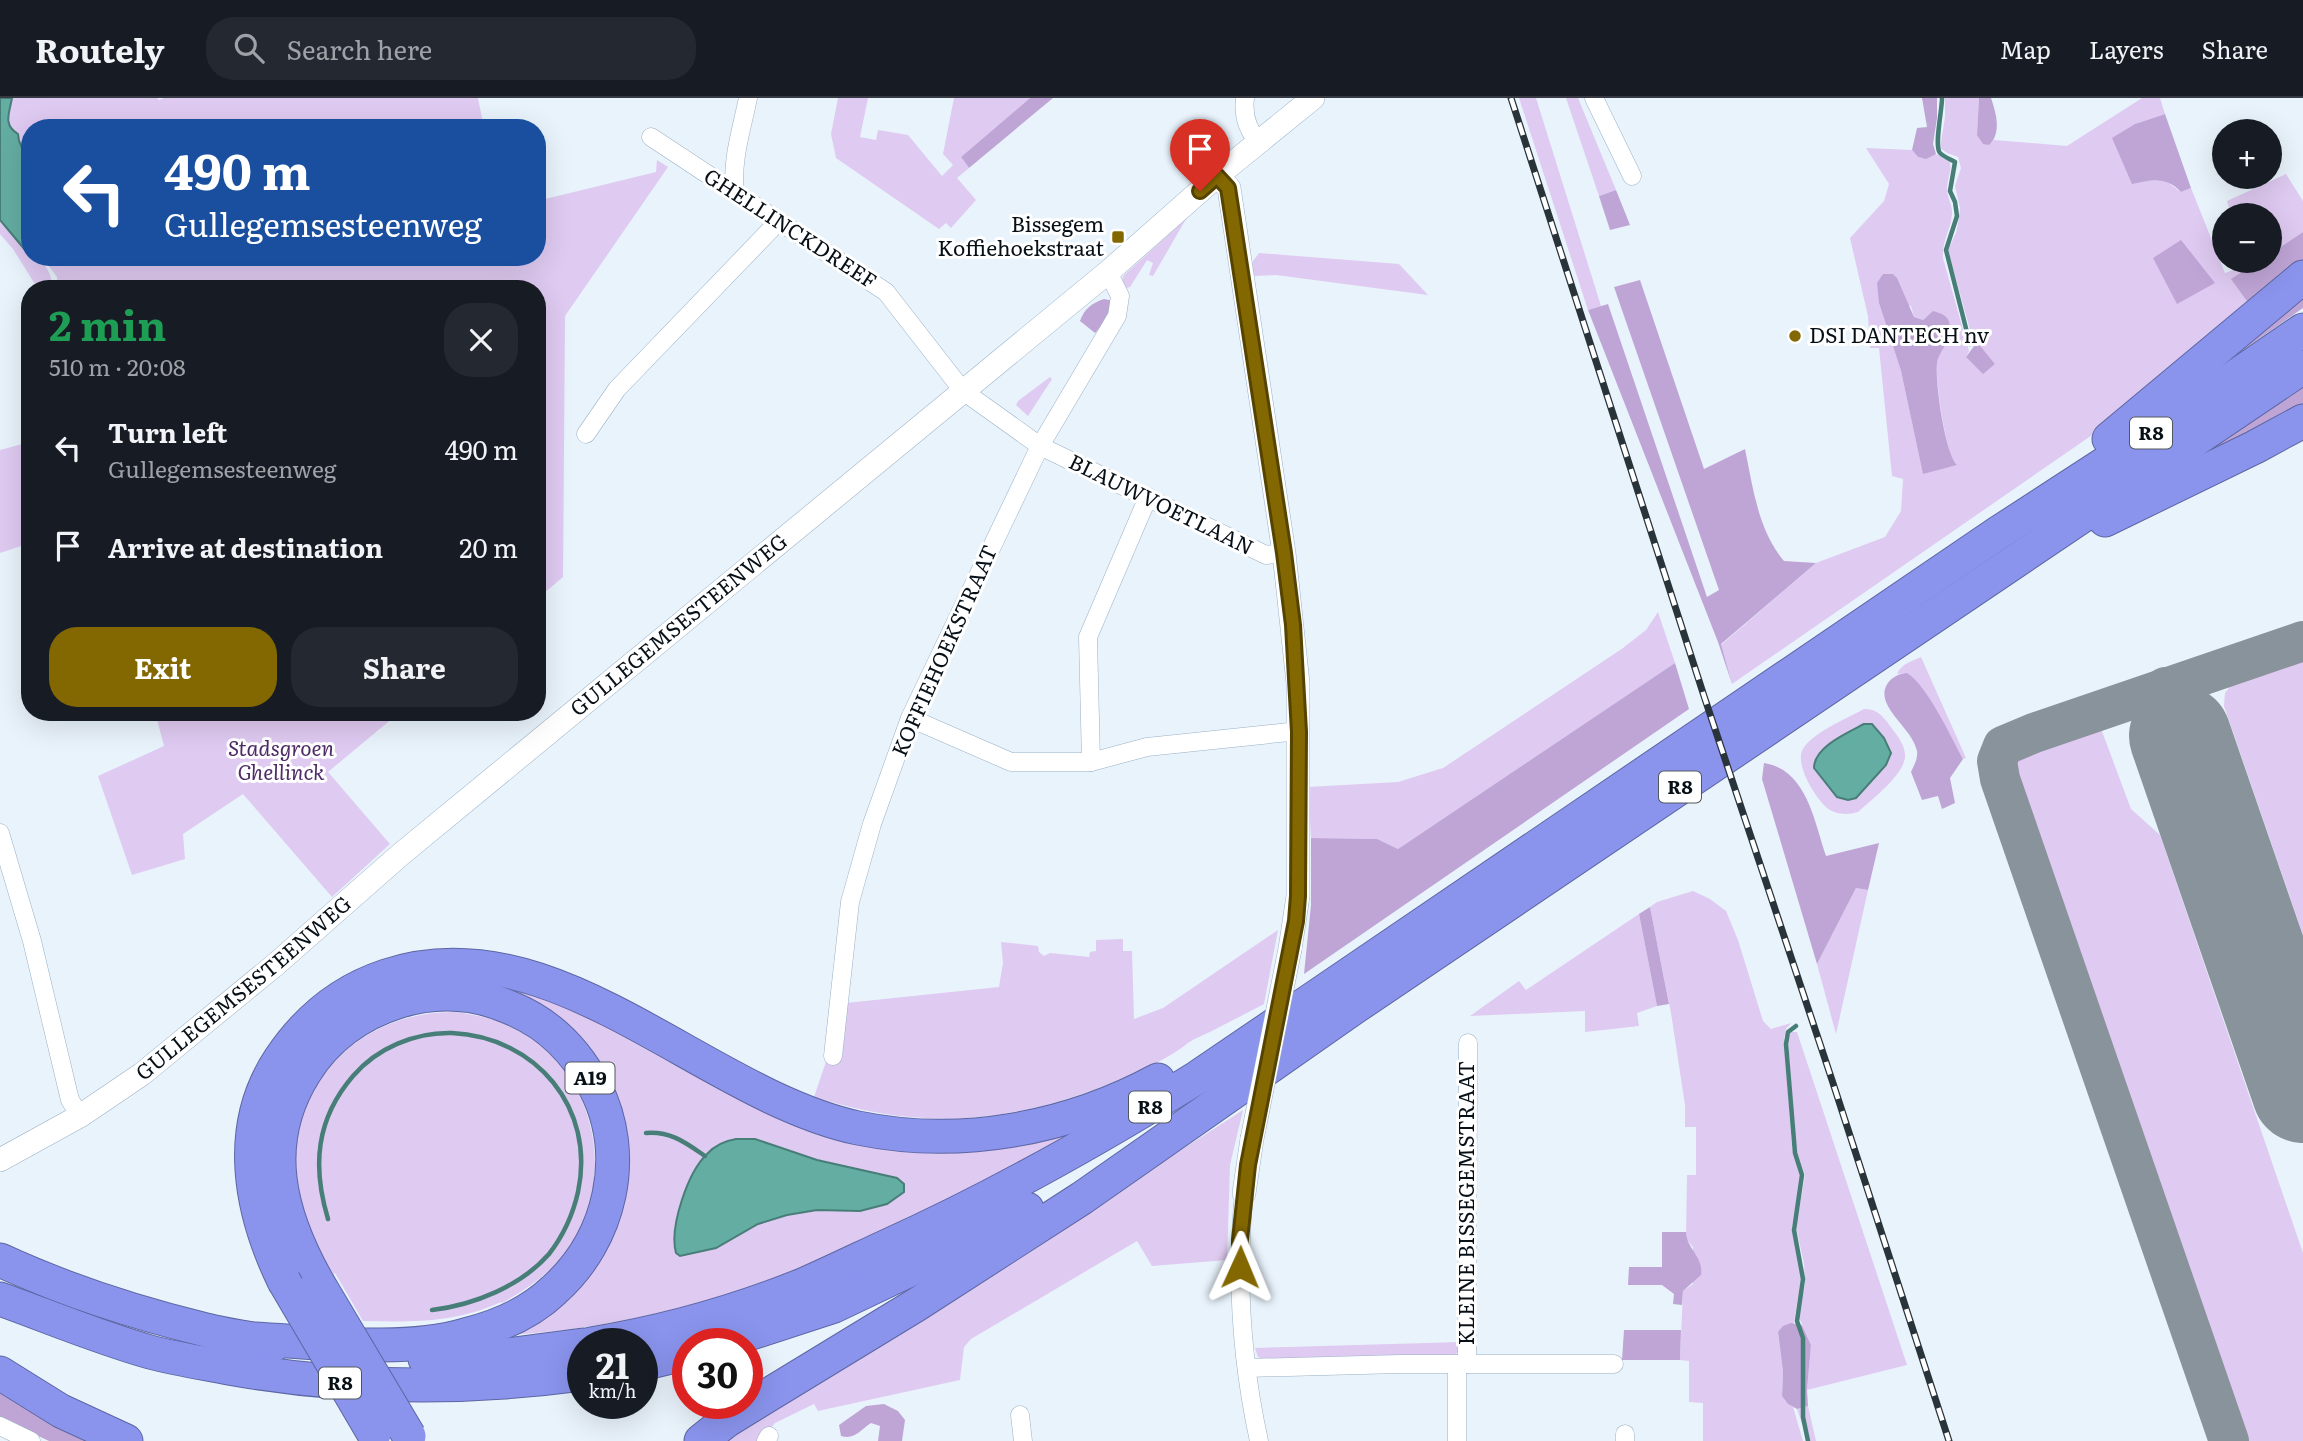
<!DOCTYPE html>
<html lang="en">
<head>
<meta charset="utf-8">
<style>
	body { margin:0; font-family:Literata,serif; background:#242831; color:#f1f3f6; height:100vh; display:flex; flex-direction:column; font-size:26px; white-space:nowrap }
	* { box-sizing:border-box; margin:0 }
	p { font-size:23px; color:#9ea1a6 }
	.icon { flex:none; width:38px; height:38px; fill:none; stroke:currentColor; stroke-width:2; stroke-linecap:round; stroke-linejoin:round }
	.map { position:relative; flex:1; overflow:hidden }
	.panel { position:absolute; left:21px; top:182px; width:525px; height:441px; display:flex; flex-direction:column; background:#171b24; border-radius:28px; box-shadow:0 7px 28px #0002 }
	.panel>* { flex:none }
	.banner { position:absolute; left:21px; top:21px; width:525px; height:147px; border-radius:28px; box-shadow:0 7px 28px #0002; background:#1a4fa0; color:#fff; overflow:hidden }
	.tools { position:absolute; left:2212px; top:21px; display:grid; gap:14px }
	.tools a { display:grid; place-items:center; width:70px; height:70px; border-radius:50%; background:#171b24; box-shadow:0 7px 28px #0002; font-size:35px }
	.speed { position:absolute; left:567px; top:1230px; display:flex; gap:14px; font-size:35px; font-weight:700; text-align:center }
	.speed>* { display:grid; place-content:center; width:91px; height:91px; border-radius:50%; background:#171b24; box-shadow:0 7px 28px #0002; line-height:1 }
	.speed small { font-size:18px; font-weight:400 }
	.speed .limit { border:10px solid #d22; background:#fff; color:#111 }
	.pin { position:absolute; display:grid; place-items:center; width:60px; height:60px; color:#fff; margin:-72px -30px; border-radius:50% 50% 50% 0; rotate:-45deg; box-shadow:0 0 7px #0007 }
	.pin .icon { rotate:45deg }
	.me { position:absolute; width:77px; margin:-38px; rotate:1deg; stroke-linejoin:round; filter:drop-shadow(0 0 5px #0008) }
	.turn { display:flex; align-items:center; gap:24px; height:147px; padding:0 28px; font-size:32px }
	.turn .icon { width:91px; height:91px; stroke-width:2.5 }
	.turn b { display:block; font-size:49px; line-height:60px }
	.round { display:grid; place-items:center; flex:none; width:74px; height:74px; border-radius:28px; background:#242831 }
	.headline { display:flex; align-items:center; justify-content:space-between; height:119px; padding:0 28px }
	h1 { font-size:42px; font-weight:700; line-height:52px; color:#1e9e55 }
	.action { display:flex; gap:14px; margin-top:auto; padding:14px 28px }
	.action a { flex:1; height:80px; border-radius:28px; background:#836700; color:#fff; font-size:28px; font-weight:700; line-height:80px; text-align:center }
	.action a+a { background:#242831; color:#f1f3f6 }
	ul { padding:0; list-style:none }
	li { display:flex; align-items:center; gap:21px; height:98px; padding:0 28px }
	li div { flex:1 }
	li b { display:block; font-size:26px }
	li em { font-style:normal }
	header { display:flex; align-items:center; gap:42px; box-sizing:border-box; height:98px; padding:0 35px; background:#171b24; border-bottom:2px solid #363941 }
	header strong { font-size:33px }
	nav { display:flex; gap:38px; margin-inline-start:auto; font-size:24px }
	.search { width:490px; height:63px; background:#242831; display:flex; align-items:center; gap:18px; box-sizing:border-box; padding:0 24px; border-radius:28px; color:#9ea1a6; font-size:26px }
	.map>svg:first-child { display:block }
	.green { fill:#dfcaf1; fill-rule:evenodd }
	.forest { fill:#bfa5d6 }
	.water { fill:#64ada2; stroke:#487e78; stroke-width:2 }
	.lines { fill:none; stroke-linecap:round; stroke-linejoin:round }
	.stream { stroke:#487e78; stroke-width:4.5 }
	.taxiway { stroke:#89939b; stroke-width:40 }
	.runway { stroke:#89939b; stroke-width:102 }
	.minor-casing { stroke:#99b1c6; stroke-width:19 }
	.tertiary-casing { stroke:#99b1c6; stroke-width:24 }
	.motorway-casing { stroke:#5c66a2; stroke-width:35 }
	.minor { stroke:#fff; stroke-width:18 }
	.tertiary { stroke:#fff; stroke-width:23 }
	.motorway { stroke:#8a94ed; stroke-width:33 }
	.rail-casing { stroke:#29333a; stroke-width:7 }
	.rail { stroke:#fff; stroke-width:4.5; stroke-dasharray:13; stroke-linecap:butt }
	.tertiary-bridge-casing { stroke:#99b1c6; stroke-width:24; stroke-linecap:butt }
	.motorway-bridge-casing { stroke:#5c66a2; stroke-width:35; stroke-linecap:butt }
	.tertiary-bridge { stroke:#fff; stroke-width:23 }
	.motorway-bridge { stroke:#8a94ed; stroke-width:33 }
	.route-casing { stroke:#554300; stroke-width:18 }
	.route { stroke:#836700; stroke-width:12 }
	.poi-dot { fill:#836700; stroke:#fff; stroke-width:2.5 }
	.labels { text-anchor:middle; stroke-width:6; stroke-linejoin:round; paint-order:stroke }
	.shield { fill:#fff; stroke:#51585d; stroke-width:2 }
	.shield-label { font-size:19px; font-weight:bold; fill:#071017 }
	.poi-label { font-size:21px; fill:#071017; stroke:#fff; text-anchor:end }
	.street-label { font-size:21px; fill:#071017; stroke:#fff }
	.park-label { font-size:21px; font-style:italic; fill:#4e2b67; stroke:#fff }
</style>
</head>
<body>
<header>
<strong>Routely</strong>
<div class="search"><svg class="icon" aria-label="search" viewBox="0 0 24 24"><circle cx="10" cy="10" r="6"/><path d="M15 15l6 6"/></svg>Search here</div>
<nav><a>Map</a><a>Layers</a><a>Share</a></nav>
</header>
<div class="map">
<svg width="2303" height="1343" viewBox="0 0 2303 1343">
	<rect width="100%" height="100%" fill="#e9f3fc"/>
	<!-- green -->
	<g class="green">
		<path d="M12 0H157L159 2 164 0H478L484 30H30V68L19 43 18 36C3 26 9 16 12 0Z"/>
		<polygon points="838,0 868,0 860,39 876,42 878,32 908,37 942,78 953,67 943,56 954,0 1030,0 961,59 969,70 957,80 976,102 951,130 946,125 939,131 836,60 831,36"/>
		<polygon points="1519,0 1536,0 1601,208 1588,212"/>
		<polygon points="1566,0 1578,0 1616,92 1599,98"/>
		<path d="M1945 0H1979L1977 37 1989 47 1994 42 2067 48 2142 0H2160L2165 16 2135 26 2147 83H2166L2181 94 2191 90 2225 175 2247 167 2246 163H2259L2232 181 2249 206 2098 333 1732 586 1721 547 1816 465 1885 439 1901 413 1903 381 1892 378 1879 250H1870L1868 218 1850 140 1884 103 1889 86 1866 50 1912 52 1918 59 1926 60 1936 56 1950 64C1952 73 1947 81 1947 91 1947 100 1953 107 1952 117 1950 134 1942 143 1943 160L1969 253 1966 259 1995 266 1972 239 1948 152 1956 135 1959 120 1960 110 1955 88 1961 70 1958 59 1947 55 1940 50 1945 19ZM1879 205 1911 208 1914 219 1923 222 1927 218 1948 241C1945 248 1938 257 1937 265 1935 282 1946 356 1956 367L1923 375 1901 273Z"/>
		<polygon points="657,62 668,69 565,218 563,479 537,501 537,191 58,191 57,179 42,159 537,159 537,103 656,74"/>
		<polygon points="2286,76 2303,103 2303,134 2270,156 2270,117 2231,117 2227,103"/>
		<polygon points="1186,121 1153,178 1149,177 1153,165 1147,162 1130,189 1126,190 1122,184 1123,178"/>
		<path d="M0 122 30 159C47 161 50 176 54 191H38L13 151 0 136Z"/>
		<polygon points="1259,155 1399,166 1428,197 1276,177 1251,178 1253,163"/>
		<polygon points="1050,279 1052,281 1028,318 1016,307 1018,303"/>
		<polygon points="30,344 30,445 0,455 0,352"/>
		<polygon points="1658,514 1675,565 1398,751 1376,741 1311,740 1308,689 1398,684 1443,670 1623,550 1646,532"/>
		<path d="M1921 559 1966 660 1963 661 1927 597 1907 575 1897 576C1901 566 1912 563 1921 559Z"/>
		<polygon points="2293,561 2303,561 2303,837 2224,608 2225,595 2235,582"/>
		<path d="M1864 611C1877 611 1882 617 1890 628 1896 636 1904 645 1905 656 1907 675 1871 702 1858 714 1848 717 1836 717 1827 710 1815 699 1796 669 1802 653 1809 636 1848 620 1864 611Z"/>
		<polygon points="155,614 400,614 328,674 390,746 332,799 243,696 183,736 185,761 132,777 98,678 164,648"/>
		<polygon points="2100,628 2131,711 2160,737 2303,1155 2303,1343 2242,1343 2014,682 2016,662 2023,655"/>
		<polygon points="1856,790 1868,792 1836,936 1817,866"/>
		<polygon points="1693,793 1710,801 1726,813 1738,842 1763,923 1771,931 1791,925 1786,931 1784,940 1792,1049 1801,1081 1792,1129 1801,1180 1794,1225 1778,1235 1783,1274 1782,1298 1788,1306 1793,1309 1803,1343 1703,1343 1703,1305 1689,1304 1689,1263 1680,1262 1683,1193 1693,1186 1693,1149 1686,1141 1687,1077 1696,1077 1696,1029 1685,1029 1685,1007 1671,915 1650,809 1657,804"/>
		<polygon points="1639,816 1657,908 1637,915 1639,928 1585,934 1585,913 1470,918 1519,883 1526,892"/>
		<path d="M1278 832 1264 906C1247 915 1229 924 1212 933 1204 937 1195 940 1188 945 1167 962 1136 975 1109 986 1007 1027 919 1032 814 999L846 905 999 889 1003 865 1001 844 1038 848 1039 854 1044 858 1050 855 1089 859 1090 854 1096 853V842L1123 841V853H1132L1134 921 1163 910Z"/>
		<path d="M487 884 562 905 803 1028 1089 1027C911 1132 717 1225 508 1237L544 1217 624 1030Z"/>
		<path d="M457 914C475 917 492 920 509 928 593 967 621 1075 568 1151 551 1175 527 1191 502 1205L501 1204C455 1225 413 1224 363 1223L335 1175 331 1178C314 1144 297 1108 296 1071 292 978 367 912 457 914Z"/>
		<polygon points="1791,934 1797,934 1907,1267 1807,1292 1811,1247 1798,1217 1805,1186 1804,1166 1796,1129 1805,1077 1797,1057 1795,1042 1788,941"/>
		<polygon points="1243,1012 1230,1067 1227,1162 1152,1168 1137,1143 971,1241 964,1249 960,1282 818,1313 814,1306 775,1325 760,1343 727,1343 752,1325 976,1185"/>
		<path d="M1461 1244C1461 1253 1457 1256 1449 1260L1263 1261 1258 1259 1255 1250Z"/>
		<polygon points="1808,1308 1816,1343 1808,1343 1797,1311"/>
	</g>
	<!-- forest -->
	<g class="forest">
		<polygon points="1030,0 1053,0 969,70 961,59"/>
		<polygon points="1922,0 1937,0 1937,20 1933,46 1936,56 1926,61 1918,59 1912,52 1917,30 1927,29"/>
		<path d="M1979 0H1991C1996 15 2002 35 1989 47L1983 46 1977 37Z"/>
		<path d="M2165 16 2191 90 2181 94C2167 78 2150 82 2132 86L2112 40 2135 26Z"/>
		<polygon points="1616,92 1630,127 1610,132 1599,98"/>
		<polygon points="2303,134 2303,162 2249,206 2231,181 2259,163 2270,163 2270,156"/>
		<polygon points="2181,142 2215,185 2177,206 2153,160"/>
		<path d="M1883 176H1893L1897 180 1914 219 1923 222 1933 213C1943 216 1950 218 1950 230 1951 244 1938 254 1937 266 1935 284 1945 355 1957 367L1923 376 1901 273 1879 205 1877 185Z"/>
		<path d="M1640 182 1704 371 1745 351C1753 390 1758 432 1784 463L1816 465 1721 546 1732 586 1718 544 1588 212 1608 206 1707 499 1719 492 1614 189Z"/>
		<polygon points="2303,190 2303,210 2164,307"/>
		<path d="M1104 201 1114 203 1113 215 1095 235 1080 223C1084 211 1092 205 1104 201Z"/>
		<polygon points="1977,244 1995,266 1983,276 1966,259"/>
		<polygon points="2303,287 2303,310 2180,373"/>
		<polygon points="1675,565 1689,611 1304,876 1311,807 1311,740 1377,741 1398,751"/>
		<path d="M1907 575C1927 587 1951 639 1963 661L1950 680 1955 705 1942 711 1938 698 1922 702 1911 674C1914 667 1918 661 1917 653 1913 635 1895 623 1887 606 1879 590 1891 576 1907 575Z"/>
		<path d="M1764 665C1807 672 1814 723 1826 758L1879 745 1868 792 1856 790 1817 866 1762 681Z"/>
		<polygon points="1650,809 1669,906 1657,908 1639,816"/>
		<path d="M1662 1134H1686C1686 1150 1704 1159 1701 1177L1683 1193 1682 1207 1673 1206 1674 1196 1662 1187H1628L1629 1169H1662Z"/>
		<polygon points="1791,1225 1802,1227 1811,1247 1807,1292 1808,1308 1797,1311 1788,1306 1782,1298 1783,1274 1778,1234 1783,1228"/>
		<polygon points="1624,1232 1681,1232 1680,1262 1622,1262"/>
		<polygon points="0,1282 105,1343 49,1343 0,1320"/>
		<path d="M884 1306 898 1313 905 1322 902 1343H878L880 1328 871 1325C860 1332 855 1342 841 1338L839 1327 866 1308Z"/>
	</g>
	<!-- water -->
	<g class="water">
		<path d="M0 0H12C9 16 3 27 18 36L19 43 30 68 26 118 30 133V158L0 122Z"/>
		<path d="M1864 626H1872L1884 640 1891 655 1886 667 1856 700 1848 702 1837 699 1814 670C1814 649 1847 635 1864 626Z"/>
		<path d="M736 1041H755L817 1062 897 1080 904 1086V1094L887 1106 860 1113 817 1112 787 1117 758 1126 716 1150 680 1158 676 1155C669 1129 688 1074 707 1056 715 1047 724 1043 736 1041Z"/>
	</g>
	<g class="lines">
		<!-- stream -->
		<g class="stream">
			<path d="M1942 0C1942 13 1934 48 1940 55 1944 59 1950 61 1955 64L1950 93 1955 104 1957 118 1946 152 1970 246"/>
			<polyline points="1796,928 1788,934 1786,946 1795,1055 1802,1077 1794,1132 1803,1181 1797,1223 1803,1240 1803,1319 1808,1343"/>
			<path d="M646 1035C671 1033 686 1045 705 1058"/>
			<path d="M328 1121C312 1068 316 1021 353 978 377 950 415 934 452 935 536 939 596 1010 578 1094 573 1116 563 1138 549 1156 521 1188 474 1207 432 1212"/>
		</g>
		<!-- taxiway -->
		<g class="taxiway">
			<polyline points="2165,589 2180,638"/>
			<polyline points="2229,1343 2000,681 1997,663 2003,648 2034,635 2303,543"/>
		</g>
		<!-- runway -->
		<polyline class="runway" points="2180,638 2303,994"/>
		<!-- minor casing -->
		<g class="minor-casing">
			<g id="minor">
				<path d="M1245 0C1243 17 1247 32 1259 44"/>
				<polyline points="1594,0 1632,78"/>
				<polyline points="651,39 886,194 963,293 1040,348 1266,457 1284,455"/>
				<path d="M735 94C731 63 742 30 748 0"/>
				<polyline points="586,336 617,291 779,123"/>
				<polyline points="910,620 1011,664 1091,664 1147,649 1299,633"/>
				<polyline points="1091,664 1088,539 1148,399"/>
				<polyline points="0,735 32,843 70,1002 80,1018"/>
				<polyline points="833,958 850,804 872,726 910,620 1040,348 1117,218 1120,198 1108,174"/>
				<path d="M1244 1095C1236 1178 1241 1261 1259 1343"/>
				<polyline points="1457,1266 1457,1343"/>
				<polyline points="1467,1266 1468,945"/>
				<polyline points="1247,1270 1400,1266 1614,1266"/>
				<polyline points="1020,1317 1023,1343"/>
				<polyline points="0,1328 31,1343"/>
				<polyline points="766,1343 769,1338"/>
				<polyline points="1625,1343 1625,1336"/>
			</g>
		</g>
		<!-- tertiary casing -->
		<g class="tertiary-casing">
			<g id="tertiary">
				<polyline points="1217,78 1229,90 1284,455 1298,585 1298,798 1290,851"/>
				<path id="s1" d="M0 1062 80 1018 142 976 275 867 400 757 1108 174 1217 78 1313 0"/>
				<polyline points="1244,1095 1252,1041"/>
			</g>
		</g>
		<!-- motorway casing -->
		<g class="motorway-casing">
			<g id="motorway">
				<polyline points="2109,341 2303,179"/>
				<polyline points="2105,422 2255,349 2303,323"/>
				<path d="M0 1162C65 1192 136 1215 206 1232 228 1238 252 1240 275 1246"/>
				<path d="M284 1183C250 1113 234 1030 280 961 306 922 341 893 386 878 553 822 703 997 858 1030 960 1051 1067 1031 1158 982"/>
				<path d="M0 1201C50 1219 100 1240 150 1254 176 1261 203 1265 229 1270 346 1291 464 1292 583 1276"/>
				<path d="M253 1241C317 1244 404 1255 465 1237 497 1229 530 1215 554 1192 611 1141 630 1057 595 989 576 953 548 925 511 910 475 894 435 892 397 904 359 916 326 940 305 974 260 1045 279 1116 318 1185"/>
				<path d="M591 1246C664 1234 736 1214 805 1186 832 1174 859 1161 887 1148 994 1100 1098 1041 1198 979L1998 435 2175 320 2303 232"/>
				<polyline points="718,1246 834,1208 958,1149 1027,1111"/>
				<polyline points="425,1261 493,1259 583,1247"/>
				<polyline points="642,1266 688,1255"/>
				<polyline points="0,1275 61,1313 126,1343"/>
				<polyline points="701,1343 726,1323 765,1299 916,1207 1082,1100 1355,909 2303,269"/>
			</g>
		</g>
		<!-- minor -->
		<use href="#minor" class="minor"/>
		<!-- tertiary -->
		<use href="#tertiary" class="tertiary"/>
		<!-- motorway -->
		<use href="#motorway" class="motorway"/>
		<!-- rail casing -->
		<g class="rail-casing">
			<polyline id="rail" points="1511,0 1704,598 1832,982 1949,1343"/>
		</g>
		<!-- rail -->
		<use href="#rail" class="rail"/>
		<!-- tertiary-bridge casing -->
		<g class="tertiary-bridge-casing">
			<polyline id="tertiary-bridge" points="1252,1041 1290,851"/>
		</g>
		<!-- motorway-bridge casing -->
		<g class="motorway-bridge-casing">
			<g id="motorway-bridge">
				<polyline points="284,1183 374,1336"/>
				<polyline points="318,1185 409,1338"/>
			</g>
		</g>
		<!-- tertiary-bridge -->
		<use href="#tertiary-bridge" class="tertiary-bridge"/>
		<!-- motorway-bridge -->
		<use href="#motorway-bridge" class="motorway-bridge"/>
	</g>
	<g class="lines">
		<!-- route casing -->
		<g class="route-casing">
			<polyline id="route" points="1200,93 1217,78 1228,90 1284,455 1293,527 1299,634 1298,798 1296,823 1248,1067 1240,1142 1240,1169"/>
		</g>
		<!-- route -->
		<use href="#route" class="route"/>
	</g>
	<!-- markers -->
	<g class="poi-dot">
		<rect x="1111" y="132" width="14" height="14" rx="3.5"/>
		<circle cx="1795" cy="238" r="7"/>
	</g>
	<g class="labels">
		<!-- shield labels -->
		<g class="shield">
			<rect x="2130" y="319.5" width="42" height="31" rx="5"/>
			<rect x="1659" y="673.5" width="42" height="31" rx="5"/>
			<rect x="565.5" y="964.5" width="49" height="31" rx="5"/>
			<rect x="1129" y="993.5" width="42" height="31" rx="5"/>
			<rect x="319" y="1269.5" width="42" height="31" rx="5"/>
		</g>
		<g class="shield-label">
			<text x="2151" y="342">R8</text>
			<text x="1680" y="696">R8</text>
			<text x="590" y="987">A19</text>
			<text x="1150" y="1016">R8</text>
			<text x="340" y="1292">R8</text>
		</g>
		<!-- poi labels -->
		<g class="poi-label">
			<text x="1104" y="134">Bissegem<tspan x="1104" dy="24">Koffiehoekstraat</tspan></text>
			<text x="1809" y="245" text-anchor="start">DSI DANTECH nv</text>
		</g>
		<!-- street labels -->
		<g class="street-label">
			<text transform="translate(790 131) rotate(33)" y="7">GHELLINCKDREEF</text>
			<text transform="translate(1161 407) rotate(26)" y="7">BLAUWVOETLAAN</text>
			<text dy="7" stroke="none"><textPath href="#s1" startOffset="866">GULLEGEMSESTEENWEG</textPath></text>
			<text transform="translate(945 553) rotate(-66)" y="7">KOFFIEHOEKSTRAAT</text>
			<text dy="7" stroke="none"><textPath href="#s1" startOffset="299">GULLEGEMSESTEENWEG</textPath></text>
			<text transform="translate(1467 1105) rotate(-90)" y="7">KLEINE BISSEGEMSTRAAT</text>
		</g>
		<!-- park labels -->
		<g class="park-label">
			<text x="281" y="658">Stadsgroen<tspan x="281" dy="24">Ghellinck</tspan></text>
		</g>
	</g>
</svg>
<div class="tools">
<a>+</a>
<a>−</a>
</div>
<div class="speed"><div>21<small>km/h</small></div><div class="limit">30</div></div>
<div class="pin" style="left:1200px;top:93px;background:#d93025"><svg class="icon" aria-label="arrive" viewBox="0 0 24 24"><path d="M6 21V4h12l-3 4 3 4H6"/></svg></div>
<svg class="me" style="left:1240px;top:1169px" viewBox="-20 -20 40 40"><path d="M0-17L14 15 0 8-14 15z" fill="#836700" stroke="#fff" stroke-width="4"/></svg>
<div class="banner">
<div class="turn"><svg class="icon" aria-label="left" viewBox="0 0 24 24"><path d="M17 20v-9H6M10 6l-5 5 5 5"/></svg><div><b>490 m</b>Gullegemsesteenweg</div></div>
</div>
<section class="panel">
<div class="headline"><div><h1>2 min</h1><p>510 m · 20:08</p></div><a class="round"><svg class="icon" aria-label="close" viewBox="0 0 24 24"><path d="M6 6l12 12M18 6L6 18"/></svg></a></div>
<ul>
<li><svg class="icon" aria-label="left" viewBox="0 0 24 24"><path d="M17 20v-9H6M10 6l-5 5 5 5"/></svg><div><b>Turn left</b><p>Gullegemsesteenweg</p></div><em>490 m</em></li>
<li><svg class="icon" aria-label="arrive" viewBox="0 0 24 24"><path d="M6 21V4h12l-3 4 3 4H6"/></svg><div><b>Arrive at destination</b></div><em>20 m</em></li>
</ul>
<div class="action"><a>Exit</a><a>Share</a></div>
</section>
</div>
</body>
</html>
